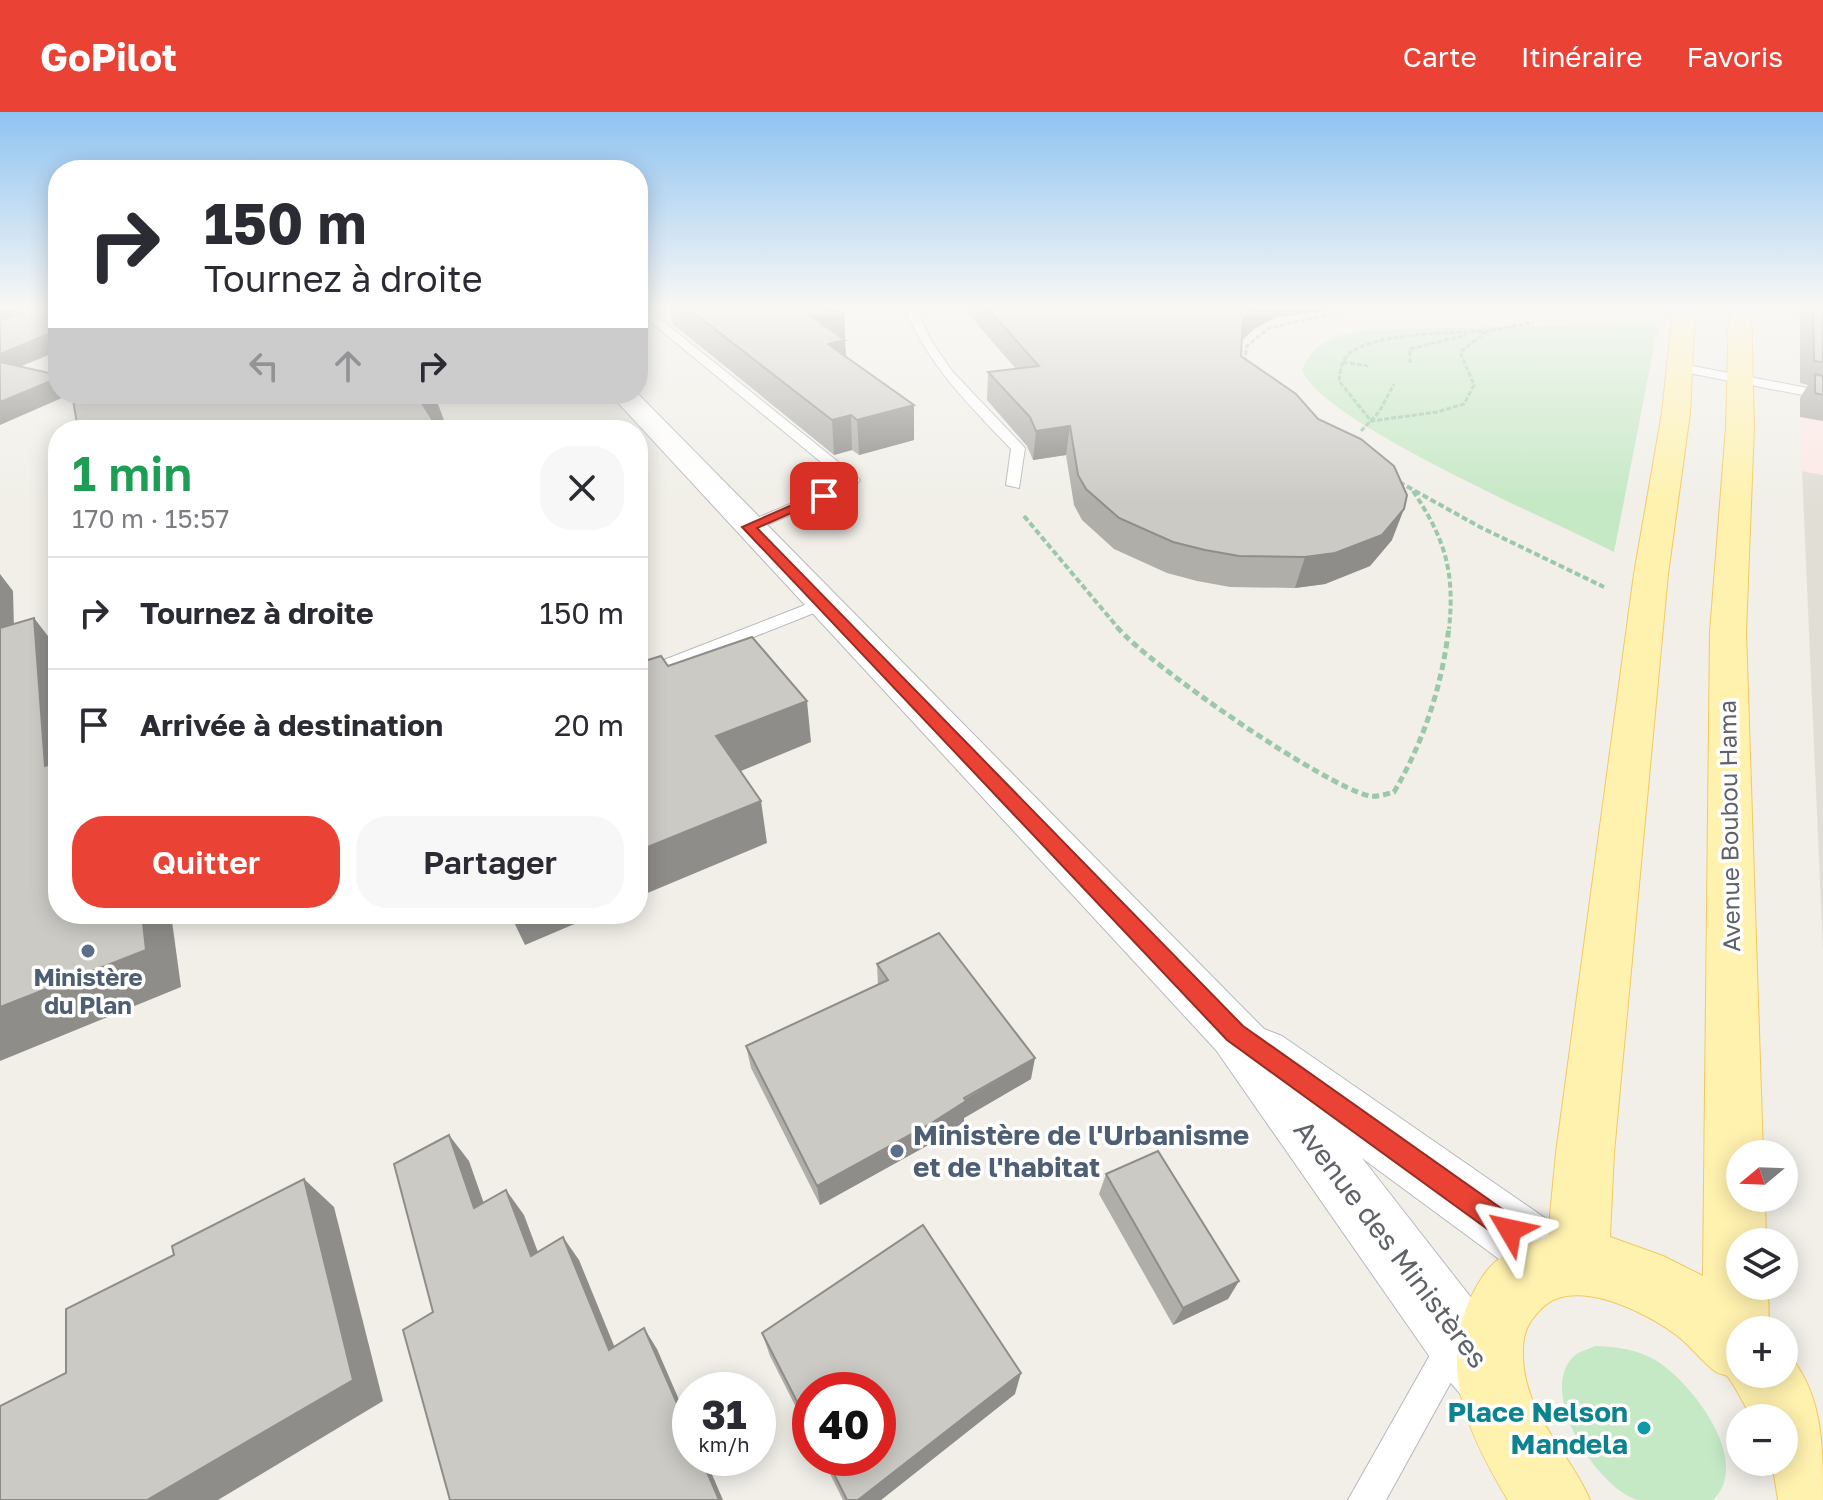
<!DOCTYPE html>
<html lang="fr">
<head>
<meta charset="utf-8">
<style>
	body { margin:0; font-family:"Golos Text",sans-serif; background:#f7f7f7; color:#2b2b33; height:100vh; display:flex; flex-direction:column; font-size:30px; white-space:nowrap }
	* { box-sizing:border-box; margin:0 }
	p { font-size:26px; color:#7c7c81 }
	.icon { flex:none; width:44px; height:44px; fill:none; stroke:currentColor; stroke-width:2; stroke-linecap:round; stroke-linejoin:round }
	.map { position:relative; flex:1; overflow:hidden }
	.drawer { position:absolute; left:48px; top:308px; width:600px; height:504px; display:flex; flex-direction:column; background:#fff; border-radius:32px; box-shadow:0 4px 20px #0003 }
	.drawer>* { flex:none }
	.top-card { position:absolute; left:48px; top:48px; width:600px; height:244px; border-radius:32px; box-shadow:0 4px 20px #0003; background:#fff; color:#2b2b33; overflow:hidden }
	.needle { width:52px; rotate:251deg }
	.controls { position:absolute; left:1726px; top:1028px; display:grid; gap:16px }
	.controls a { display:grid; place-items:center; width:72px; height:72px; border-radius:50%; background:#fff; box-shadow:0 4px 20px #0003; font-size:40px }
	.speed { position:absolute; left:672px; top:1260px; display:flex; gap:16px; font-size:40px; font-weight:700; text-align:center }
	.speed>* { display:grid; place-content:center; width:104px; height:104px; border-radius:50%; background:#fff; box-shadow:0 4px 20px #0003; line-height:1 }
	.speed small { font-size:20px; font-weight:400 }
	.speed .limit { border:12px solid #d22; background:#fff; color:#111 }
	.pin { position:absolute; display:grid; place-items:center; width:68px; height:68px; color:#fff; margin:-34px; border-radius:16px; box-shadow:0 4px 12px #0006 }
	.me { position:absolute; width:88px; margin:-44px; rotate:306deg; stroke-linejoin:round; filter:drop-shadow(0 0 6px #0008) }
	.turn { display:flex; align-items:center; gap:28px; height:168px; padding:0 24px; font-size:36px }
	.turn .icon { width:104px; height:104px; stroke-width:2.5 }
	.turn b { display:block; font-size:56px; line-height:68px }
	.lanes { display:flex; align-items:center; height:76px; padding:0 24px; background:#0003; justify-content:center; gap:40px; direction:ltr }
	.lanes .off { opacity:.35 }
	.round { display:grid; place-items:center; flex:none; width:84px; height:84px; border-radius:32px; background:#f7f7f7 }
	.overview { display:flex; align-items:center; justify-content:space-between; height:136px; padding:0 24px }
	h1 { font-size:48px; font-weight:600; line-height:60px; color:#1e9e55 }
	.button { display:flex; gap:16px; margin-top:auto; padding:16px 24px }
	.button a { flex:1; height:92px; border-radius:32px; background:#ea4335; color:#fff; font-size:32px; font-weight:600; line-height:92px; text-align:center }
	.button a+a { background:#f7f7f7; color:#2b2b33 }
	ul { padding:0; list-style:none }
	li { display:flex; align-items:center; gap:24px; height:112px; padding:0 24px; border-top:2px solid #e1e1e2 }
	li div { flex:1 }
	li b { display:block; font-size:30px }
	li em { font-style:normal }
	header { display:flex; align-items:center; gap:48px; box-sizing:border-box; height:112px; padding:0 40px; background:#ea4335; color:#fff }
	header strong { font-size:38px }
	nav { display:flex; gap:44px; margin-inline-start:auto; font-size:28px }
	.map>svg:first-child { display:block }
	.education { fill:#e1ded6 }
	.medical { fill:#fce8e6 }
	.green { fill:#c5e8c5 }
	.lines { fill:none; stroke-linecap:round; stroke-linejoin:round }
	.lane-casing { stroke:#b5b8bc; stroke-width:2 }
	.secondary-casing { stroke:#b6babf; stroke-width:2 }
	.primary-casing { stroke:#f2c960; stroke-width:2 }
	.path-far2 { stroke:#9cc7a9; stroke-width:3; stroke-dasharray:5 2; stroke-linecap:butt }
	.path-far1 { stroke:#9cc7a9; stroke-width:4; stroke-dasharray:6 3; stroke-linecap:butt }
	.path { stroke:#9cc7a9; stroke-width:5; stroke-dasharray:7 4; stroke-linecap:butt }
	.lane { fill:#fff; fill-rule:evenodd }
	.secondary { fill:#fff; fill-rule:evenodd }
	.primary { fill:#fff2af; fill-rule:evenodd }
	.wall { fill:#afaea9 }
	.shaded-wall { fill:#8f8d8a }
	.building { fill:#cccac5; stroke:#8f8d8a; stroke-width:2 }
	.route { fill:#ea4335; stroke:#982c22; stroke-width:2 }
	.service-dot { fill:#5c6f8a; stroke:#fff; stroke-width:3 }
	.culture-dot { fill:#0f9aa8; stroke:#fff; stroke-width:3 }
	.labels { text-anchor:middle; stroke-width:7; stroke-linejoin:round; paint-order:stroke }
	.street-label { font-size:24px; fill:#5f6368; stroke:#fff }
	.service-label { font-size:24px; font-weight:bold; fill:#4e5e75; stroke:#fff }
	.near-service-label { font-size:28px; font-weight:bold; fill:#4e5e75; stroke:#fff; text-anchor:start }
	.near-street-label { font-size:28px; fill:#5f6368; stroke:#fff }
	.near-culture-label { font-size:28px; font-weight:bold; fill:#0d838f; stroke:#fff; text-anchor:end }
</style>
</head>
<body>
<header>
<strong>GoPilot</strong>
<nav><a>Carte</a><a>Itinéraire</a><a>Favoris</a></nav>
</header>
<div class="map">
<svg width="1823" height="1388" viewBox="0 0 1823 1388">
	<rect width="100%" height="100%" fill="#f1efe8"/>
	<!-- education -->
	<polygon class="education" points="1802,359 1823,363 1823,839"/>
	<!-- medical -->
	<polygon class="medical" points="1796,197 1823,197 1823,363 1802,359"/>
	<!-- green -->
	<g class="green">
		<path d="M1647 211 1658 214 1614 440C1555 410 1320 309 1302 258 1314 229 1335 223 1364 218Z"/>
		<path d="M1595 1234C1617 1235 1636 1237 1655 1248 1690 1268 1754 1350 1713 1388 1691 1388 1660 1388 1638 1388 1598 1377 1537 1282 1573 1245 1578 1240 1589 1237 1595 1234Z"/>
	</g>
	<g class="lines">
		<!-- lane casing -->
		<g class="lane-casing">
			<g id="lane">
				<path d="M905 197H917L930 227 952 259 1025 336 1019 376 1006 373 1011 337C969 293 929 254 905 197Z"/>
				<polygon points="641,198 649,198 857,365 860,368 854,376 755,418 743,418 743,412 844,369 641,202"/>
				<polygon points="1677,251 1823,279 1823,287 1673,258 1673,252"/>
				<polygon points="823,486 829,487 829,495 638,571 638,558"/>
				<polygon points="1455,1215 1467,1220 1472,1232 1386,1388 1348,1388 1443,1220"/>
			</g>
		</g>
		<!-- secondary casing -->
		<g class="secondary-casing">
			<polygon id="secondary" points="610,282 638,282 1264,917 1282,924 1581,1131 1591,1153 1581,1175 1559,1185 1537,1175 1362,1046 1515,1242 1525,1266 1515,1290 1491,1300 1467,1290 1434,1251 1216,938"/>
		</g>
		<!-- primary casing -->
		<g class="primary-casing">
			<path id="primary" d="M1673 197H1695L1690 301 1668 462 1614 1041 1610 1125 1663 1144 1703 1164 1710 520 1726 315 1729 197H1751L1754 315 1746 520 1763 1042H1740V1086H1765L1766 1130H1740V1174H1768L1769 1218H1740V1262H1784V1237C1823 1279 1823 1331 1823 1388H1778L1772 1350H1784V1306H1752C1747 1298 1732 1268 1727 1264 1724 1262 1719 1262 1716 1260 1701 1249 1690 1233 1675 1222 1645 1200 1573 1163 1541 1197 1526 1212 1522 1224 1523 1246 1525 1303 1569 1339 1590 1388H1508C1470 1325 1438 1259 1470 1187 1478 1171 1487 1154 1503 1144 1516 1135 1533 1130 1548 1124L1556 1041 1634 462 1662 301Z"/>
		</g>
		<!-- path-far2 -->
		<g class="path-far2">
			<path d="M1487 219 1460 240 1474 273 1464 292 1437 300 1371 309 1339 269C1340 261 1341 252 1346 245 1366 220 1456 221 1487 219Z"/>
			<polyline points="1484,220 1534,210"/>
			<polyline points="1244,250 1247,234 1269,216 1352,197"/>
			<polyline points="1343,250 1368,254"/>
			<polyline points="1410,251 1410,237 1466,223"/>
			<polyline points="1361,319 1379,300 1394,272"/>
		</g>
		<!-- path-far1 -->
		<g class="path-far1">
			<polyline points="1399,370 1480,415 1604,475"/>
			<path d="M1413 379C1445 427 1455 459 1449 517"/>
			<polyline points="1024,404 1119,517"/>
		</g>
		<!-- path -->
		<path class="path" d="M1117 515C1149 553 1324 674 1370 684 1378 685 1387 682 1394 680 1424 629 1442 574 1449 515"/>
		<!-- lane -->
		<use href="#lane" class="lane"/>
		<!-- secondary -->
		<use href="#secondary" class="secondary"/>
		<!-- primary -->
		<use href="#primary" class="primary"/>
	</g>
	<!-- wall -->
	<g class="wall">
		<polygon points="671,197 844,197 845,226 843,226 845,228 846,245 914,293 914,328 859,343 852,338 834,343 673,212"/>
		<polygon points="964,197 1343,197 1277,205 1254,217 1242,228 1241,244 1392,428 1370,454 1325,472 1295,476 1230,475 1197,469 1167,461 1114,437 1082,408 1074,393 1066,343 1033,348 1027,334 987,288 988,260 1016,257"/>
		<polygon points="1800,197 1823,197 1823,309 1800,305 1800,286 1808,273 1800,271"/>
		<polygon points="877,852 1031,967 964,1006 964,1010 930,1032 820,1093 751,956 746,934 878,873"/>
		<polygon points="1106,1062 1239,1169 1228,1187 1173,1213 1099,1082"/>
		<polygon points="762,1221 1015,1282 881,1388 843,1388 822,1346 878,1346 810,1278 810,1323 770,1244"/>
	</g>
	<!-- shaded-wall -->
	<g class="shaded-wall">
		<polygon points="0,197 27,197 0,207"/>
		<polygon points="834,197 844,197 845,226 813,236 811,204"/>
		<polygon points="1254,197 1343,197 1277,205 1254,217 1237,233 1243,206"/>
		<polygon points="58,218 58,239 0,263 0,242"/>
		<polygon points="845,228 847,260 828,232"/>
		<polygon points="58,266 58,282 71,282 0,313 0,290"/>
		<polygon points="435,284 445,311 430,314 420,288"/>
		<polygon points="914,293 914,328 859,343 857,308"/>
		<polygon points="851,303 852,338 834,343 832,308"/>
		<polygon points="1070,314 1066,343 1033,348 1036,319"/>
		<polygon points="1404,397 1392,428 1370,454 1325,472 1295,476 1305,445"/>
		<polygon points="0,462 13,479 15,558 0,540"/>
		<polygon points="34,506 58,537 58,670 45,654"/>
		<polygon points="807,589 811,630 724,666 716,624"/>
		<polygon points="761,689 767,731 638,785 638,739"/>
		<polygon points="142,802 171,802 181,875 0,949 0,895"/>
		<polygon points="510,802 598,802 525,833"/>
		<polygon points="1035,946 1031,967 964,1006 964,1010 930,1032 820,1093 817,1074"/>
		<polygon points="449,1023 469,1049 494,1120 474,1096"/>
		<polygon points="304,1067 334,1095 383,1289 218,1388 147,1388"/>
		<polygon points="506,1078 524,1103 548,1167 531,1144"/>
		<polygon points="563,1125 579,1148 624,1258 609,1238"/>
		<polygon points="1239,1169 1228,1187 1173,1213 1183,1196"/>
		<polygon points="644,1216 657,1237 690,1313 690,1321"/>
		<polygon points="1021,1261 1015,1282 881,1388 858,1388"/>
		<polygon points="701,1346 705,1346 723,1388 719,1388"/>
	</g>
	<!-- building -->
	<g class="building">
		<polygon points="32,197 58,197 58,218 0,242 0,208"/>
		<polygon points="689,197 834,197 811,204 845,228 828,232 914,293 857,308 851,303 832,308"/>
		<polygon points="988,197 1254,197 1243,206 1241,244 1296,282 1318,307 1361,327 1394,354 1407,383 1404,397 1382,423 1335,441 1305,445 1239,444 1205,438 1173,430 1119,406 1086,377 1078,363 1070,314 1036,319 1030,305 988,260 1039,254"/>
		<polygon points="1813,197 1823,197 1823,250 1814,249"/>
		<polygon points="0,250 58,263 58,266 0,290"/>
		<polygon points="1815,262 1823,264 1823,283 1815,281"/>
		<polygon points="72,282 434,282 435,284 420,288 439,318 308,318 308,317 302,318 78,318"/>
		<polygon points="34,506 45,654 58,650 58,802 142,802 146,838 0,895 0,516"/>
		<polygon points="752,525 807,589 716,624 761,689 638,739 638,551 661,544 668,554"/>
		<polygon points="939,821 1035,946 964,986 966,989 930,1012 817,1074 746,934 888,868 877,852"/>
		<polygon points="449,1023 474,1096 506,1078 531,1144 563,1125 609,1238 644,1216 690,1321 690,1346 701,1346 719,1388 450,1388 403,1218 433,1200 394,1052"/>
		<polygon points="1158,1039 1239,1169 1183,1196 1106,1062"/>
		<polygon points="304,1067 353,1268 147,1388 0,1388 0,1294 66,1261 66,1197 174,1143 172,1134"/>
		<polygon points="923,1113 1021,1261 858,1388 847,1388 826,1346 878,1346 878,1278 810,1278 810,1315 762,1221"/>
	</g>
	<!-- sky -->
	<linearGradient id="sky" x2="0" y2="1"><stop stop-color="#8fc3f1"/><stop offset="0.5" stop-color="#f9f8f5"/><stop offset="1" stop-color="#f9f8f5" stop-opacity="0"/></linearGradient>
	<rect width="1823" height="391" fill="url(#sky)"/>
	<!-- route -->
	<polygon class="route" points="819,381 830,384 757,416 1243,914 1519,1109 1523,1118 1519,1127 1510,1131 1501,1127 1227,928 742,415"/>
	<!-- markers -->
	<g class="service-dot">
		<circle cx="88" cy="839" r="8"/>
		<circle cx="897" cy="1039" r="8"/>
	</g>
	<circle class="culture-dot" cx="1644" cy="1316" r="8"/>
	<g class="labels">
		<!-- street labels -->
		<g class="street-label">
			<text transform="translate(1730 714) rotate(-91)" y="8">Avenue Boubou Hama</text>
		</g>
		<!-- service labels -->
		<g class="service-label">
			<text x="88" y="874">Ministère<tspan x="88" dy="28">du Plan</tspan></text>
		</g>
		<!-- near-service labels -->
		<g class="near-service-label">
			<text x="913" y="1033">Ministère de l'Urbanisme<tspan x="913" dy="32">et de l'habitat</tspan></text>
		</g>
		<!-- near-street labels -->
		<g class="near-street-label">
			<text transform="translate(1391 1132) rotate(53)" y="10">Avenue des Ministères</text>
		</g>
		<!-- near-culture labels -->
		<g class="near-culture-label">
			<text x="1628" y="1310">Place Nelson<tspan x="1628" dy="32">Mandela</tspan></text>
		</g>
	</g>
</svg>
<div class="controls">
<a><svg class="needle" viewBox="-14 -14 28 28"><path d="M0-13l5 13h-10z" fill="#e53935"/><path d="M0 13l5-13h-10z" fill="#7c7c81"/></svg></a>
<a><svg class="icon" aria-label="layers" viewBox="0 0 24 24"><path d="M12 4l9 5-9 5-9-5zM3 14l9 5 9-5"/></svg></a>
<a>+</a>
<a>−</a>
</div>
<div class="speed"><div>31<small>km/h</small></div><div class="limit">40</div></div>
<div class="pin" style="left:824px;top:384px;background:#d93025"><svg class="icon" aria-label="arrive" viewBox="0 0 24 24"><path d="M6 21V4h12l-3 4 3 4H6"/></svg></div>
<svg class="me" style="left:1510px;top:1118px" viewBox="-20 -20 40 40"><path d="M0-17L14 15 0 8-14 15z" fill="#ea4335" stroke="#fff" stroke-width="4"/></svg>
<div class="top-card">
<div class="turn"><svg class="icon" aria-label="right" viewBox="0 0 24 24"><path d="M7 20v-9h11M14 6l5 5-5 5"/></svg><div><b>150 m</b>Tournez à droite</div></div>
<div class="lanes"><svg class="icon off" aria-label="left" viewBox="0 0 24 24"><path d="M17 20v-9H6M10 6l-5 5 5 5"/></svg><svg class="icon off" aria-label="ahead" viewBox="0 0 24 24"><path d="M12 20V5M6 11l6-6 6 6"/></svg><svg class="icon" aria-label="right" viewBox="0 0 24 24"><path d="M7 20v-9h11M14 6l5 5-5 5"/></svg></div>
</div>
<section class="drawer">
<div class="overview"><div><h1>1 min</h1><p>170 m · 15:57</p></div><a class="round"><svg class="icon" aria-label="close" viewBox="0 0 24 24"><path d="M6 6l12 12M18 6L6 18"/></svg></a></div>
<ul>
<li><svg class="icon" aria-label="right" viewBox="0 0 24 24"><path d="M7 20v-9h11M14 6l5 5-5 5"/></svg><div><b>Tournez à droite</b></div><em>150 m</em></li>
<li><svg class="icon" aria-label="arrive" viewBox="0 0 24 24"><path d="M6 21V4h12l-3 4 3 4H6"/></svg><div><b>Arrivée à destination</b></div><em>20 m</em></li>
</ul>
<div class="button"><a>Quitter</a><a>Partager</a></div>
</section>
</div>
</body>
</html>
